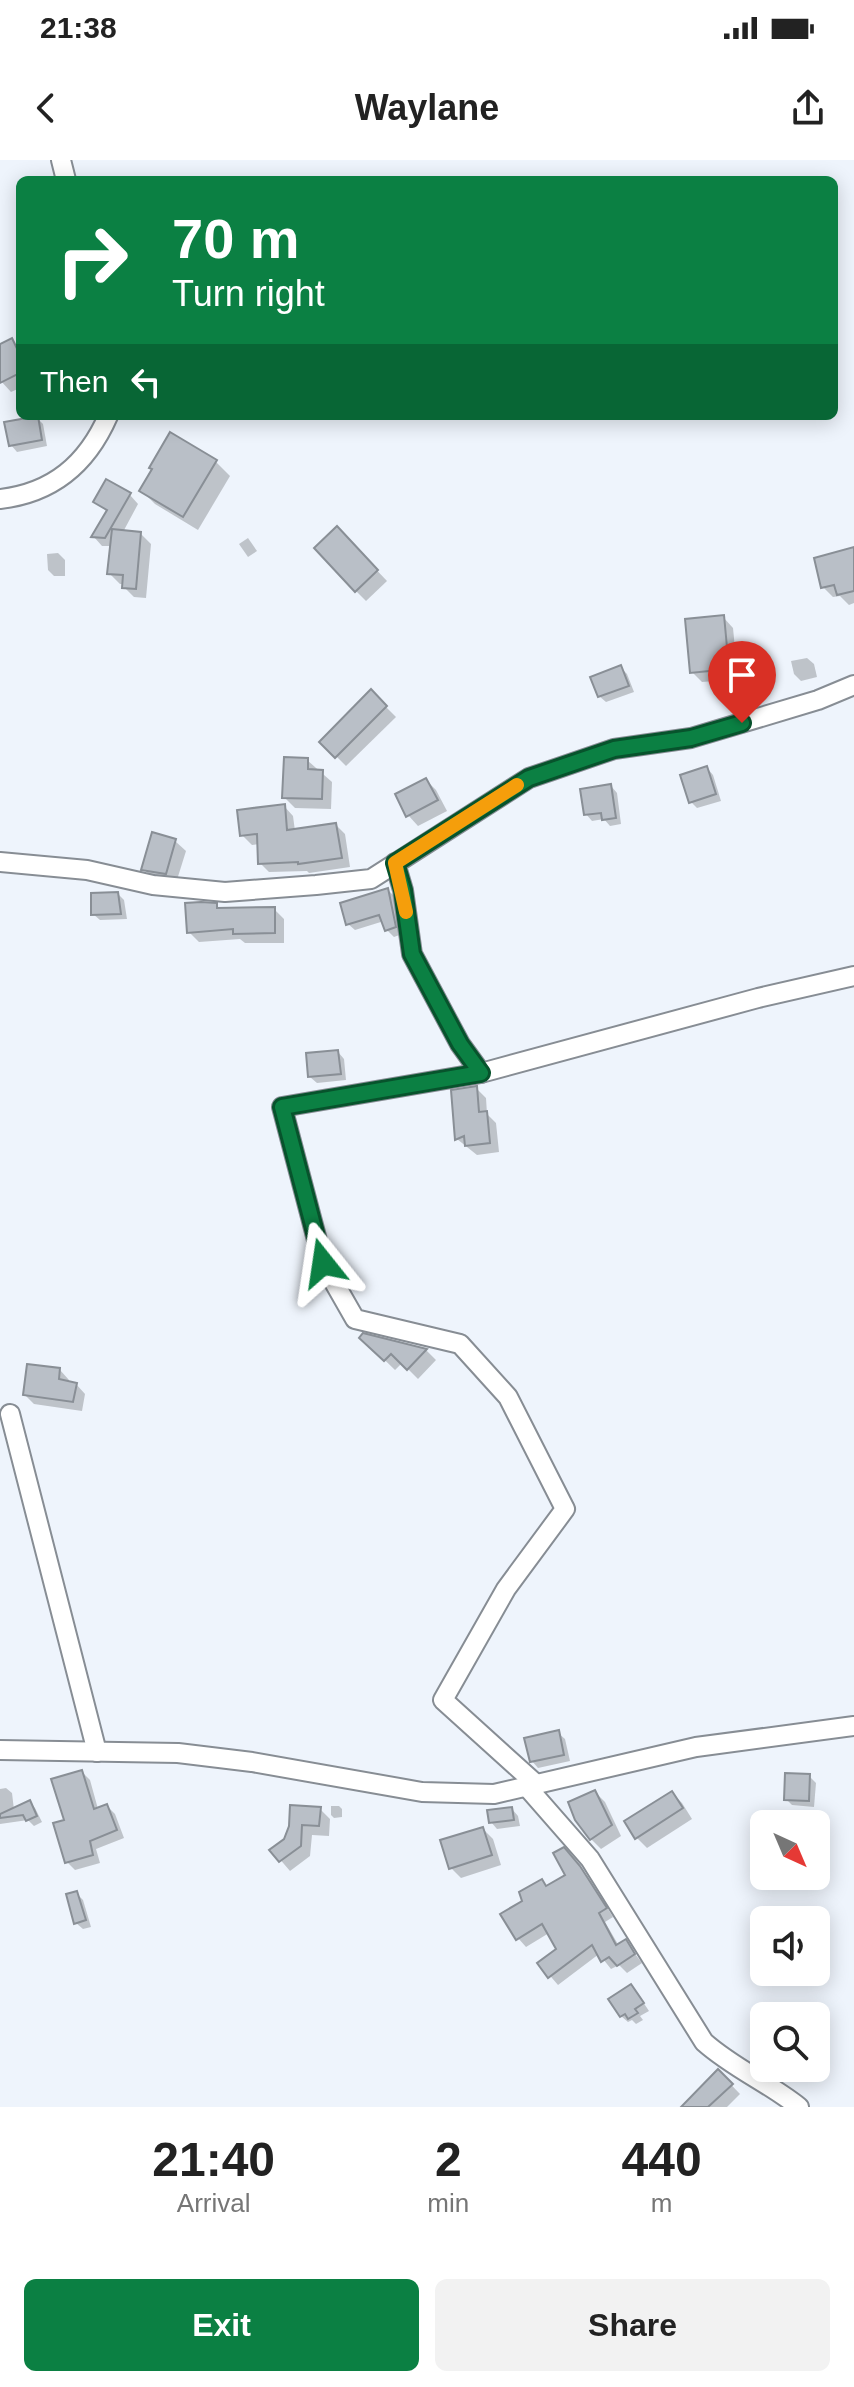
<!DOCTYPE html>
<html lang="en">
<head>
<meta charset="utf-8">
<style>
	body { margin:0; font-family:Arial,sans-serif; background:#f2f2f2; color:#222; height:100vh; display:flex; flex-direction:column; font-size:30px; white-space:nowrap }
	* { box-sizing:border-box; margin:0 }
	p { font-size:26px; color:#767676 }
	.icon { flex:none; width:44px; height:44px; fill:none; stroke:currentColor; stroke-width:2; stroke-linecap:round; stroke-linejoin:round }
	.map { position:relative; height:1947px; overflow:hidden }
	.sheet { display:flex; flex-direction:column; background:#fff; flex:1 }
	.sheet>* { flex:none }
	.hud { position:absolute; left:16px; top:16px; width:822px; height:244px; border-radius:12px; box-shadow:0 4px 20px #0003; background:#0b8043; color:#fff; overflow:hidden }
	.needle { width:52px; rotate:136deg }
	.fabs { position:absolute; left:750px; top:1650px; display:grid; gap:16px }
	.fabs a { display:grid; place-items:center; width:80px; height:80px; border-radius:12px; background:#fff; box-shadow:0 4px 20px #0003; font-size:40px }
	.pin { position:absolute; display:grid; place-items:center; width:68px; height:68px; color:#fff; margin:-82px -34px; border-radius:50% 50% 50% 0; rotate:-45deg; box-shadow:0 0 8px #0007 }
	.pin .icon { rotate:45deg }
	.me { position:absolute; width:88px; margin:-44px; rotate:345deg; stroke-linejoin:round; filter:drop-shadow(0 0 6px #0008) }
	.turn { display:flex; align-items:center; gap:28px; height:168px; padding:0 24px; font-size:36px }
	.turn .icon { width:104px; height:104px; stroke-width:2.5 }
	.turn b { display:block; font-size:56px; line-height:68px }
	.then { display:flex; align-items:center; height:76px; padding:0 24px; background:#0003; gap:16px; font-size:30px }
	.eta { display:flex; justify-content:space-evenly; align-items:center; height:136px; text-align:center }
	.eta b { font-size:48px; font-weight:700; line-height:56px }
	.action { display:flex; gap:16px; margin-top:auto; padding:16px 24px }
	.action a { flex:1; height:92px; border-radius:12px; background:#0b8043; color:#fff; font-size:32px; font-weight:700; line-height:92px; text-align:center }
	.action a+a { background:#f2f2f2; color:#222 }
	.status { display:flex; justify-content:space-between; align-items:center; height:56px; padding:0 40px; background:#fff; direction:ltr }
	.status svg { height:22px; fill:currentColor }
	header { display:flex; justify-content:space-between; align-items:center; height:104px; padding:0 24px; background:#fff; font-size:36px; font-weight:700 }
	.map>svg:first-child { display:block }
	.shadow { fill:#0003 }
	.building { fill:#b9bfc7; stroke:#898f96; stroke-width:2 }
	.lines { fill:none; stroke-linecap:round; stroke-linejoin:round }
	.minor-casing { stroke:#878d94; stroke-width:22 }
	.minor { stroke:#fff; stroke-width:18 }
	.route-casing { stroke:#07532c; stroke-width:20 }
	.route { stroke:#0b8043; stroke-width:14 }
	.slow { stroke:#f59e0b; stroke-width:14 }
</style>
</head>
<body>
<div class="status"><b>21:38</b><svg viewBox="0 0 49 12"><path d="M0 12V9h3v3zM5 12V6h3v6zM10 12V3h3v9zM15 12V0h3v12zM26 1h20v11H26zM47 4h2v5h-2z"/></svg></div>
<header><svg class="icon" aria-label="back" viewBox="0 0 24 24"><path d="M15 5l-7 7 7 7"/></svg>Waylane<svg class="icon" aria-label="share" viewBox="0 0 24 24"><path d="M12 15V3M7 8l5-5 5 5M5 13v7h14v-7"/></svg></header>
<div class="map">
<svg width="854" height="1947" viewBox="0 0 854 1947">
	<rect width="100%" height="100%" fill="#eef4fc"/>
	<!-- shadow -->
	<g class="shadow">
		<polygon points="12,181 20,189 20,228 11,232 0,220 0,186"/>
		<polygon points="37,258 43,264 47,286 17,292 11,285"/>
		<polygon points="170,275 216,302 230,316 198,370 155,344 142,331"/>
		<polygon points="130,335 138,344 123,372 141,374 151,384 146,438 134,437 124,427 124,424 120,424 109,413 112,386 102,386 94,377 107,352 96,342"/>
		<polygon points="248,378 257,391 248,397 239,384"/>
		<polygon points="347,379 387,421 366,441 356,431"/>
		<polygon points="854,390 854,443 849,445 840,436 833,437 823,427"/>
		<polygon points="58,393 65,400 65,416 54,416 48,410 47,394"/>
		<polygon points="723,457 733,468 738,519 702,522 692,512"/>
		<polygon points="807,498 814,504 817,517 801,521 794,514 791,501"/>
		<polygon points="621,508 627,514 634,532 606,542 599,536"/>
		<polygon points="371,532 396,557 346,606 322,582"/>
		<polygon points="307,600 332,622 331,649 295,648 284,637"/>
		<polygon points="707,608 713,615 721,641 697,648 691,642"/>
		<polygon points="426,620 436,630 447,651 418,666 408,655"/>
		<polygon points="611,626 617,633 621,664 610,666 604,659 592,661 586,654"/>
		<polygon points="284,646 293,656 295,671 336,665 345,674 350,707 309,713 307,711 269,712 260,703 259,684 252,685 242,675"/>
		<polygon points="175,681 186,691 176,723 154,720 144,709"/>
		<polygon points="388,730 394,736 402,774 394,777 387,770 384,761 355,770 348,764"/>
		<polygon points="118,734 124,740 127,759 100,760 93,754"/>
		<polygon points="216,745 221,750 274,749 284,759 284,783 245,783 240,779 199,782 189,772"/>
		<polygon points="338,892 344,899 346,920 317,923 310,917"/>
		<polygon points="476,928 486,938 487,954 496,963 499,992 477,995 457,979 453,932"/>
		<polygon points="364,1176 426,1190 436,1200 418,1219 402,1203 395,1210 362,1178"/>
		<polygon points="60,1210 69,1220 69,1223 76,1224 85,1234 82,1251 34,1244 25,1235"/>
		<polygon points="558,1573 565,1579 570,1601 538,1608 532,1601"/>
		<polygon points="82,1612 90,1620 98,1649 107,1646 115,1654 124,1678 96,1689 100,1703 75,1710 67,1702 66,1661"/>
		<polygon points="809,1616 816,1623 814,1647 792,1645 786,1639"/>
		<polygon points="6,1628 12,1633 14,1650 30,1643 35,1648 42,1662 34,1666 28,1660 0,1664 0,1629"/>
		<polygon points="595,1632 605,1642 621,1676 601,1689 591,1679"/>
		<polygon points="672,1633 682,1643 692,1659 647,1688 637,1678"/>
		<polygon points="331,1646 339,1646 342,1649 342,1657 334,1658 331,1655"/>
		<polygon points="320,1649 330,1659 329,1676 312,1675 310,1696 290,1711 272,1690 286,1680 291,1667"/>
		<polygon points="512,1649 518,1656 520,1666 497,1669 491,1662"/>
		<polygon points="483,1669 493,1679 501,1705 461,1718 451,1708"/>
		<polygon points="572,1698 588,1717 613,1757 605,1762 619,1786 626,1782 642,1803 627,1813 619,1805 611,1809 599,1794 558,1825 540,1804 558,1789 549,1773 526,1787 518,1778 524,1742 541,1721 548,1728 567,1716"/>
		<polygon points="76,1733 83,1740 91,1767 83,1769 76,1763"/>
		<polygon points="637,1833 649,1851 640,1856 643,1860 636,1864 632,1860 628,1862 621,1856"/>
		<polygon points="718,1911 740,1934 727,1947 684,1947"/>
	</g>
	<!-- building -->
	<g class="building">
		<polygon points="12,178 20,195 20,213 0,223 0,184"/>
		<polygon points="38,256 42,280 9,286 4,262"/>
		<polygon points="170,272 217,300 183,357 139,331 152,309 149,308"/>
		<polygon points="106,319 131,333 105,378 91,377 107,350 93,342"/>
		<polygon points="337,366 378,410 355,432 314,388"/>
		<polygon points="112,369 141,372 136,429 122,428 123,415 107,414"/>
		<polygon points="854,387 854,431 837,435 834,425 821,428 814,398"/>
		<polygon points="724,455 729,509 690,513 685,459"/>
		<polygon points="621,505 629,526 598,537 590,517"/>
		<polygon points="371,529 387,546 335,598 319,582"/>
		<polygon points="284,597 308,598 308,609 323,610 322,639 282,638"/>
		<polygon points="707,606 716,634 689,643 680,615"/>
		<polygon points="426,618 438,640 406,657 395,634"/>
		<polygon points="611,624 616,658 602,660 601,653 584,655 580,629"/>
		<polygon points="285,644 287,670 336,663 342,698 298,704 298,702 258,704 257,674 240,676 237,650"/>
		<polygon points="152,672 176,679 166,714 141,710"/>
		<polygon points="388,728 396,767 385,771 379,755 346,765 340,743"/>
		<polygon points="118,732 121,754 91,755 91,733"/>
		<polygon points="201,742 217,743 217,748 275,747 275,773 233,774 233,769 187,773 185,743"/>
		<polygon points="338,890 341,914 308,917 306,893"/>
		<polygon points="477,926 479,952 487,951 490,983 465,986 464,976 455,980 451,930"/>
		<polygon points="363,1173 427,1189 407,1210 391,1194 384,1201 359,1178"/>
		<polygon points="27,1204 60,1208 59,1219 77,1223 73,1242 23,1235"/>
		<polygon points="559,1570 564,1595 530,1602 524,1578"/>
		<polygon points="82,1610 94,1649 107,1644 117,1670 90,1681 93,1695 65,1703 53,1663 64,1660 51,1619"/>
		<polygon points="785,1613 810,1614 809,1641 784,1640"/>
		<polygon points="595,1630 612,1665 590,1680 575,1660 568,1642"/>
		<polygon points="672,1631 683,1648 635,1679 624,1661"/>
		<polygon points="30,1640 37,1656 26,1661 23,1655 0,1658 0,1654"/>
		<polygon points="290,1645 321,1647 319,1666 302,1665 301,1686 279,1702 269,1690 284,1679 289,1666"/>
		<polygon points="512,1647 514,1660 489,1663 487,1650"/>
		<polygon points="483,1667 492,1695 449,1709 440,1680"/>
		<polygon points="564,1687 580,1706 607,1748 599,1753 616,1785 626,1779 635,1794 617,1806 609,1797 601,1802 592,1785 548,1818 537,1803 556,1789 542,1764 516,1780 500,1754 522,1741 519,1732 542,1719 546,1726 565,1715 553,1693"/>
		<polygon points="77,1731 86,1760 74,1764 66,1734"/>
		<polygon points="631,1824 644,1843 635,1849 638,1853 628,1859 625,1854 620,1857 608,1839"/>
		<polygon points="718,1909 733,1924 708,1947 681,1947"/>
	</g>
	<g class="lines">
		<!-- minor casing -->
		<g class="minor-casing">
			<g id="minor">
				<polyline points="61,0 66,20"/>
				<path d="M0 339C53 333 87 304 108 256"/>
				<polyline points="0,702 87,710 153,725 225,732 316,725 371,719 529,618 614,589 691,578 818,540 854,525"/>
				<polyline points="395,703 403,730 412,794 460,884 481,913 758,838 854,816"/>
				<polyline points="481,913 282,947 323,1103 355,1159 460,1184 508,1237 565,1349 506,1429 443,1540 537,1625"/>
				<polyline points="10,1254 97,1592"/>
				<polyline points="0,1590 178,1593 252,1602 422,1632 494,1634 696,1587 854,1566"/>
				<path d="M527 1627 590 1699 704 1882C733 1908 769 1923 799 1947"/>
			</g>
		</g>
		<!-- minor -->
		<use href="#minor" class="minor"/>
	</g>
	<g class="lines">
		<!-- route casing -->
		<g class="route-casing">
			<polyline id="route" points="323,1103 282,947 481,913 460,884 412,794 403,730 395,703 529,618 614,589 691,578 742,563"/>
		</g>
		<!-- route -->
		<use href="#route" class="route"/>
		<!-- slow -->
		<polyline class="slow" points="406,752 395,703 517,625"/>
	</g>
</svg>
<div class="fabs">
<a><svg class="needle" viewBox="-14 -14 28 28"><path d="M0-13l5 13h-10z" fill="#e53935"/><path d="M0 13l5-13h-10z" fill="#767676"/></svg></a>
<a><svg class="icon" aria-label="sound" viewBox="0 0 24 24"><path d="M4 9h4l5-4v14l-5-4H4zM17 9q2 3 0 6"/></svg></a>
<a><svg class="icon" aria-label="search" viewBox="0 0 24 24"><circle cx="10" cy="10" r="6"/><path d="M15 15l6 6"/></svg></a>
</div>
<div class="pin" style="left:742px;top:563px;background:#d93025"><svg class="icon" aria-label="arrive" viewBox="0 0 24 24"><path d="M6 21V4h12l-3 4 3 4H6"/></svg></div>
<svg class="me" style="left:323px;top:1103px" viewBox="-20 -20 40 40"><path d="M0-17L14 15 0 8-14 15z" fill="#0b8043" stroke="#fff" stroke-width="4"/></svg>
<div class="hud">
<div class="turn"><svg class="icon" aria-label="right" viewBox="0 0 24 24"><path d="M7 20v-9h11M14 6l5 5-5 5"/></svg><div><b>70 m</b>Turn right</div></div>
<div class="then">Then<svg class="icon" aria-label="left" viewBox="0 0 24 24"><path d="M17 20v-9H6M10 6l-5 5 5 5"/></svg></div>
</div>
</div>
<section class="sheet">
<div class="eta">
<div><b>21:40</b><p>Arrival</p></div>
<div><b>2</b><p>min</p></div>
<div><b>440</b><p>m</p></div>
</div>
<div class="action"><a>Exit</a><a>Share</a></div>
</section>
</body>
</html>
